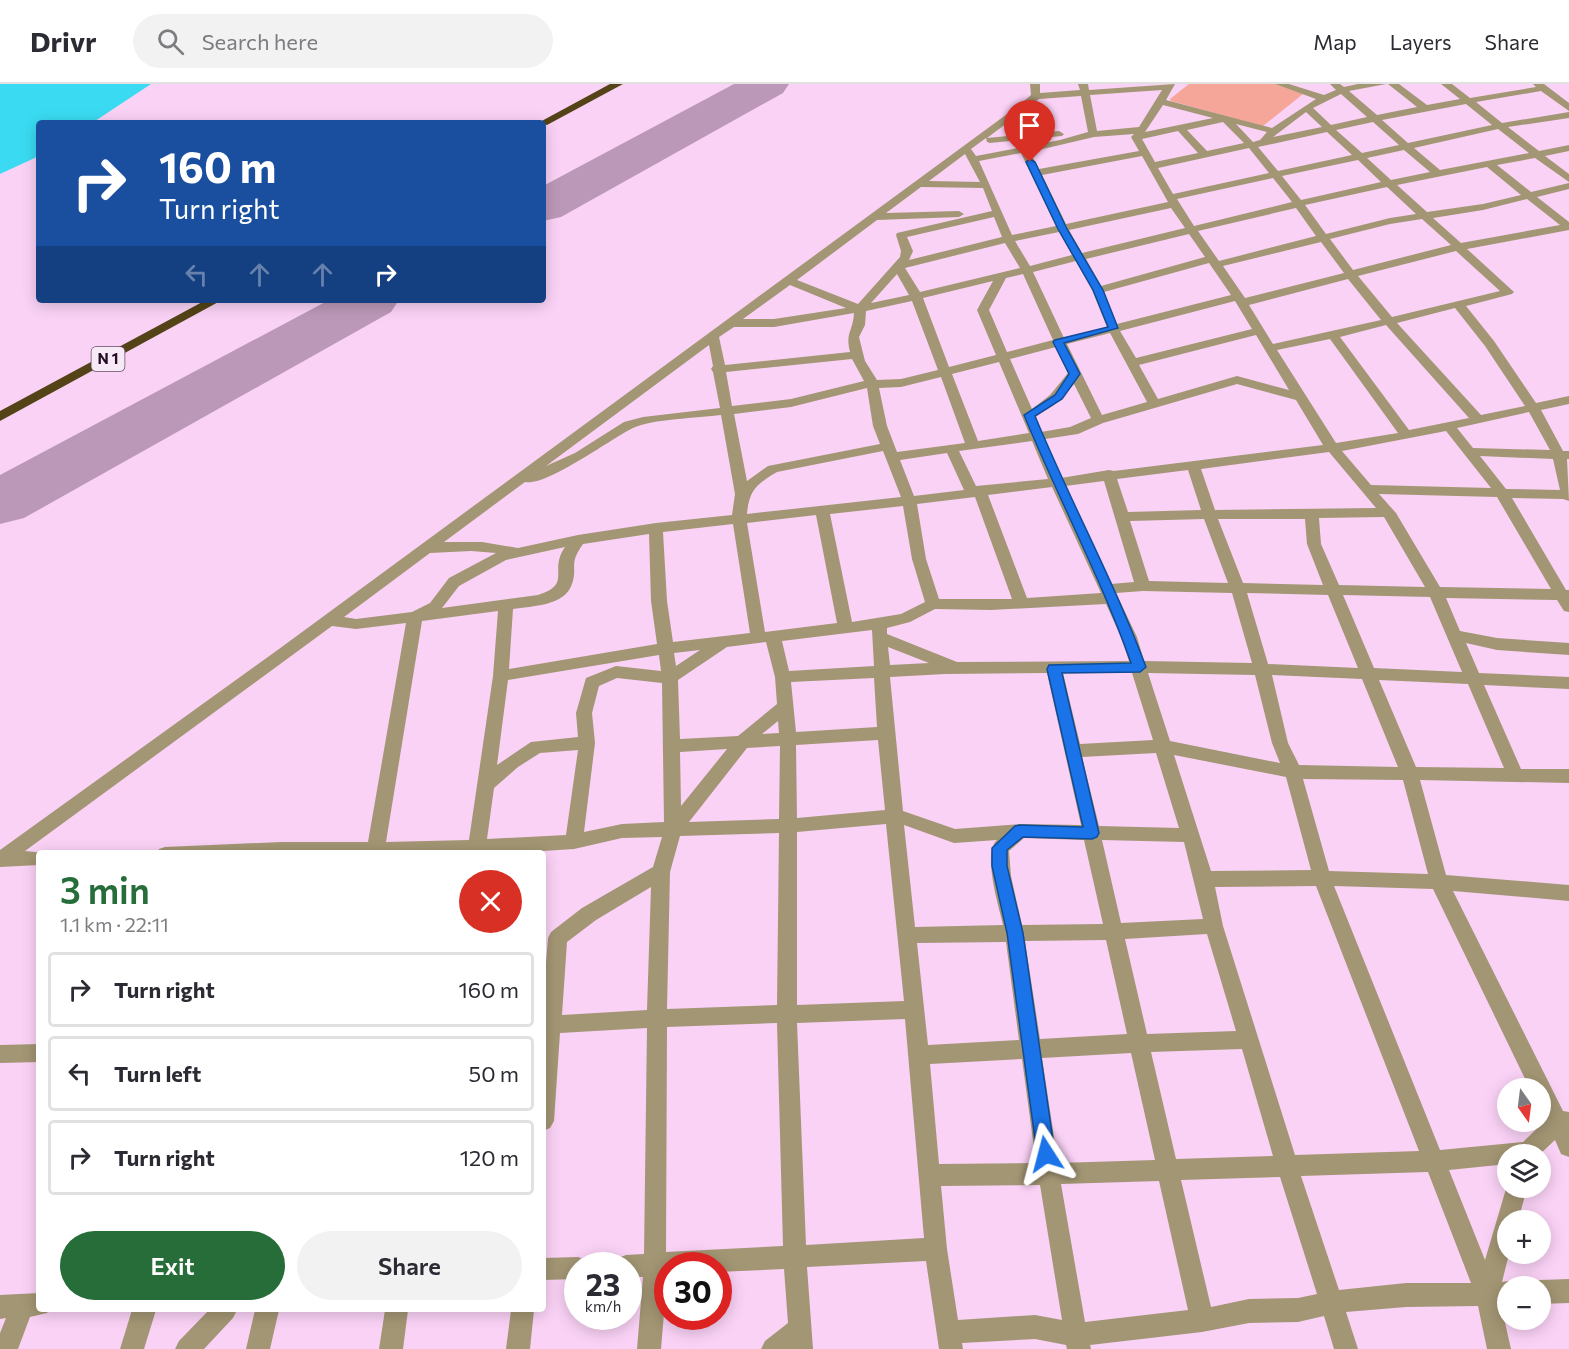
<!DOCTYPE html>
<html lang="en">
<head>
<meta charset="utf-8">
<style>
	body { margin:0; font-family:Commissioner,sans-serif; background:#f2f2f3; color:#2b2b33; height:100vh; display:flex; flex-direction:column; font-size:22px; white-space:nowrap }
	* { box-sizing:border-box; margin:0 }
	p { font-size:20px; color:#7c7c81 }
	.icon { flex:none; width:33px; height:33px; fill:none; stroke:currentColor; stroke-width:2; stroke-linecap:round; stroke-linejoin:round }
	.map { position:relative; flex:1; overflow:hidden }
	.side { position:absolute; left:36px; top:766px; width:510px; height:462px; display:flex; flex-direction:column; background:#fff; border-radius:6px; box-shadow:0 3px 15px #0003 }
	.side>* { flex:none }
	.banner { position:absolute; left:36px; top:36px; width:510px; height:183px; border-radius:6px; box-shadow:0 3px 15px #0003; background:#1a4fa0; color:#fff; overflow:hidden }
	.needle { width:39px; rotate:166deg }
	.tools { position:absolute; left:1497px; top:994px; display:grid; gap:12px }
	.tools a { display:grid; place-items:center; width:54px; height:54px; border-radius:50%; background:#fff; box-shadow:0 3px 15px #0003; font-size:30px }
	.speed { position:absolute; left:564px; top:1168px; display:flex; gap:12px; font-size:30px; font-weight:700; text-align:center }
	.speed>* { display:grid; place-content:center; width:78px; height:78px; border-radius:50%; background:#fff; box-shadow:0 3px 15px #0003; line-height:1 }
	.speed small { font-size:15px; font-weight:400 }
	.speed .limit { border:9px solid #d22; background:#fff; color:#111 }
	.pin { position:absolute; display:grid; place-items:center; width:51px; height:51px; color:#fff; margin:-62px -26px; border-radius:50% 50% 50% 0; rotate:-45deg; box-shadow:0 0 6px #0007 }
	.pin .icon { rotate:45deg }
	.me { position:absolute; width:66px; margin:-33px; rotate:351deg; stroke-linejoin:round; filter:drop-shadow(0 0 4px #0008) }
	.turn { display:flex; align-items:center; gap:21px; height:126px; padding:0 24px; font-size:27px }
	.turn .icon { width:78px; height:78px; stroke-width:2.5 }
	.turn b { display:block; font-size:42px; line-height:51px }
	.lanes { display:flex; align-items:center; height:57px; padding:0 24px; background:#0003; justify-content:center; gap:30px; direction:ltr }
	.lanes .off { opacity:.35 }
	.round { display:grid; place-items:center; flex:none; width:63px; height:63px; border-radius:32px; background:#f2f2f3 }
	.summary { display:flex; align-items:center; justify-content:space-between; height:102px; padding:0 24px }
	h1 { font-size:36px; font-weight:600; line-height:45px; color:#266d3a }
	.action { display:flex; gap:12px; margin-top:auto; padding:12px 24px }
	.action a { flex:1; height:69px; border-radius:36px; background:#266d3a; color:#fff; font-size:24px; font-weight:600; line-height:69px; text-align:center }
	.action a+a { background:#f2f2f3; color:#2b2b33 }
	ul { padding:0; list-style:none }
	li { display:flex; align-items:center; gap:18px; height:75px; margin:0 12px 9px; padding:0 12px; border:3px solid #e1e1e2; border-radius:6px }
	li div { flex:1 }
	li b { display:block; font-size:22px }
	li em { font-style:normal }
	header { display:flex; align-items:center; gap:36px; box-sizing:border-box; height:84px; padding:0 30px; background:#fff; border-bottom:2px solid #e1e1e2 }
	header strong { font-size:28px }
	nav { display:flex; gap:33px; margin-inline-start:auto; font-size:21px }
	.search { width:420px; height:54px; background:#f2f2f3; display:flex; align-items:center; gap:15px; box-sizing:border-box; padding:0 21px; border-radius:33px; color:#7c7c81; font-size:22px }
	.map>svg:first-child { display:block }
	.green { fill:#f5a699 }
	.water { fill:#3adbf2 }
	.lines { fill:none; stroke-linecap:round; stroke-linejoin:round }
	.runway { fill:#bc98b8; fill-rule:evenodd }
	.minor { fill:#a39674; fill-rule:evenodd }
	.highway { fill:#534316; fill-rule:evenodd }
	.route { fill:#1a73e8; stroke:#114b97; stroke-width:1.5 }
	.labels { text-anchor:middle; stroke-width:5; stroke-linejoin:round; paint-order:stroke }
	.shield { fill:#f7e9f5; stroke:#644f63; stroke-width:1.5 }
	.shield-label { font-size:15px; font-weight:bold; fill:#250d24 }
</style>
</head>
<body>
<header>
<strong>Drivr</strong>
<div class="search"><svg class="icon" aria-label="search" viewBox="0 0 24 24"><circle cx="10" cy="10" r="6"/><path d="M15 15l6 6"/></svg>Search here</div>
<nav><a>Map</a><a>Layers</a><a>Share</a></nav>
</header>
<div class="map">
<svg width="1569" height="1265" viewBox="0 0 1569 1265">
	<rect width="100%" height="100%" fill="#fad2f6"/>
	<!-- green -->
	<polygon class="green" points="1189,0 1275,0 1303,10 1263,42 1171,17 1170,15"/>
	<!-- water -->
	<polygon class="water" points="0,0 151,0 92,39 39,39 39,72 0,90"/>
	<g class="lines">
		<!-- runway -->
		<g class="runway">
			<polygon points="734,0 789,0 783,9 561,133 543,137 543,102"/>
			<polygon points="329,216 399,216 391,228 24,434 0,440 0,391"/>
		</g>
		<!-- minor -->
		<g class="minor">
			<path d="M1030 0H1040V9L1080 6 1078 0H1088L1089 6 1175 0 1166 16 1272 44 1316 15 1275 0H1289L1324 11 1336 6 1330 0H1340L1344 3 1358 0H1386L1349 7 1377 31 1417 23 1388 0H1399L1427 21 1460 15 1441 0H1452L1470 14 1536 3 1533 0H1544L1569 19V27L1541 7 1476 18 1502 39 1569 28V34L1508 43 1539 67 1569 61V67L1545 72 1569 90V98L1535 74 1497 81 1531 108 1569 99V105L1537 113 1569 138V146L1467 165 1514 208 1512 210 1466 222 1494 257 1536 319 1569 312V320L1541 326 1563 367H1569V375H1567L1569 417 1563 415 1512 414 1566 506H1569V528L1564 527 1557 516 1446 514 1460 547 1497 554 1569 559V571L1497 566 1466 559 1479 589 1569 593V605L1484 601 1521 685H1569V699L1420 696 1446 791 1569 801V817L1453 807 1563 1027 1569 1028V1073L1561 1070 1555 1056 1539 1071H1508V1080L1449 1086 1485 1176 1508 1098V1104H1527L1518 1137H1508V1170H1509L1502 1198 1508 1197 1517 1203H1508V1221H1501L1511 1265H1487L1478 1222 1406 1223 1346 1228 1358 1265H1334L1324 1232 1298 1238 1249 1239 1202 1248 1090 1261 1091 1265H1067L1066 1261 1035 1255 962 1259 963 1265H939L926 1177 807 1183 813 1265H761L765 1257 788 1239 784 1185 718 1188V1182H668L661 1265H637L643 1193H628V1182H615L618 1174 626 1171 644 1170 647 944 560 949 554 1037 550 1044 543 1047V916L548 854 551 848 582 824 653 783 662 753 622 754 574 765 497 770H156L159 765 165 763 281 758H368L406 539 356 545 332 542 25 767 45 769 39 770V781L0 783V766L279 565 1022 19 1031 11ZM1162 6 1139 43 1097 47 1090 11ZM1341 10 1367 33 1331 41 1313 24ZM1081 12 1088 48 1060 56 976 72 971 65 986 54 987 58 990 59 1062 52 1064 50 1059 47 987 54 1039 15ZM1466 20 1492 41 1408 59 1382 36ZM1163 21 1213 34 1145 48ZM1306 28 1322 43 1273 53ZM1223 38 1244 59 1207 67 1187 46ZM1373 38 1399 61 1362 69 1336 46ZM1236 40 1267 48 1260 56 1253 58ZM1498 45 1529 69 1440 86 1414 64ZM1178 47 1198 69 1155 78 1142 55ZM1327 48 1352 71 1278 87 1258 63ZM1134 50 1131 53 1139 67 1039 85 1030 68 1094 53ZM1249 64 1269 89 1173 110 1158 84ZM1404 66 1430 88 1391 96 1367 74ZM1021 69 1056 142 1012 151 979 77ZM965 70 980 98 929 97ZM1142 72 1168 118 1066 140 1042 91ZM1358 76 1381 98 1301 116 1282 92ZM1487 83 1521 111 1483 120 1427 128 1397 101ZM1273 94 1292 118 1194 142 1177 115ZM921 103 983 104 992 127 897 149 896 151 901 167 900 173 858 220 797 196 877 136 959 133 964 130 959 127 886 129ZM1387 103 1416 130 1390 134 1326 150 1305 121ZM1527 115 1560 141 1461 159 1433 134 1483 126ZM1171 124 1185 144 1082 169 1069 146ZM1296 124 1316 152 1219 177 1198 147ZM994 133 1002 153 909 176 913 167 907 153ZM1422 135 1451 161 1353 186 1330 155 1390 140ZM1059 148 1072 171 1030 182 1015 157ZM1189 150 1205 173 1101 202 1086 175ZM1321 158 1344 189 1245 214 1223 182ZM1005 159 1020 184 920 208 905 184ZM1456 167 1500 207 1392 233 1358 192ZM1076 177 1092 206 1107 243 1064 254 1033 188ZM1209 179 1231 211 1117 240 1104 208ZM897 190 909 211 871 219ZM1023 190 1053 256 1007 268 989 226 1006 194ZM1348 195 1381 236 1273 260 1249 221ZM993 197 977 226 996 271 949 283 923 214ZM790 201 846 224 774 235H743ZM912 217 938 286 901 295 877 296 865 277 859 253 865 241 866 227ZM1235 217 1252 245 1136 274 1120 247ZM1455 224 1485 262 1525 322 1481 331 1397 239ZM854 229C853 248 845 248 850 268L725 281 719 253 734 243H774ZM1386 241 1469 334 1409 346 1340 253ZM1110 249 1147 318 1102 331 1067 260ZM1256 251 1289 306 1237 292 1158 315 1139 281ZM1330 255 1398 349 1336 359 1277 266ZM709 261 713 282 711 285 713 288 720 324 643 333 624 338 575 369 546 382ZM1056 263 1068 289 1050 311 1032 325 1010 275ZM852 275 864 297 791 315 732 322 726 288ZM999 278 1029 349 978 357 952 290ZM941 293 965 359 897 368 887 342 879 304 901 303ZM1074 300 1091 334 1070 343 1041 348 1035 333 1054 321ZM1237 300 1296 316 1323 361 1114 387 1109 386 1061 394 1045 355 1078 350 1103 339ZM867 304 873 342 880 360 768 382 747 397 734 330 791 323ZM1529 328 1550 366 1473 364 1457 344ZM721 331 735 410 732 431 656 439 578 451 518 464 482 458H444L525 398C546 403 612 354 633 344 652 335 698 334 721 331ZM1446 347 1491 404 1371 401 1342 367ZM1032 357 1048 395 976 402 959 367ZM883 367 901 413 747 430C749 406 757 400 777 388ZM1329 368 1376 424 1215 426 1201 385ZM947 369 964 406 914 412 900 376ZM1480 372 1553 375 1560 406 1506 405ZM1188 386 1201 426 1128 428 1117 395ZM1104 397 1134 498 1111 500 1065 402ZM1052 403 1101 509 1027 514 988 411ZM1379 410 1497 413 1551 505 1440 503 1396 429ZM975 413 1012 515H939L926 475 917 420ZM903 422 912 475 925 518 901 530 852 538 830 430ZM816 431 837 539 765 548 747 439ZM1384 433 1425 503 1339 501 1321 460 1319 434ZM1204 435 1228 499 1149 497 1130 437ZM1218 435H1305L1307 460 1323 501 1243 499ZM733 440 750 549 673 558 667 517 663 448ZM649 450 651 517 657 560 509 585 513 525C532 522 565 522 572 500 578 482 568 481 583 460ZM565 463C548 487 573 500 538 511L442 524 459 502 506 476ZM471 467 496 469 449 494 430 519 412 528 356 535 344 533 430 469ZM1143 507 1232 509 1252 579 1144 577 1137 553 1116 509ZM1247 509 1328 511 1358 584 1268 580ZM1343 511 1430 513 1462 588 1374 584ZM1106 520 1121 553 1129 577 957 578 887 550V544L910 538 935 525 991 526ZM498 527 493 592 469 756 386 758 422 537ZM872 546 874 582 789 587 782 557ZM766 558 775 593 777 620 738 652 680 655 678 596 727 563ZM888 563 929 579 890 581ZM700 566 676 582 674 569ZM659 571 661 587 616 582 586 594 576 629 578 653 531 658 497 681 508 596ZM1047 589 1081 741 1020 740 955 745 903 727 890 593 945 590ZM1063 589H1132L1153 656 1080 660ZM1148 589 1255 591 1272 659 1280 679 1170 657ZM1272 591 1362 595 1398 683 1299 681 1288 659ZM617 594 662 599 664 738 622 740 584 748 595 659 592 629 599 602ZM874 594 877 643 796 648 791 598ZM1379 596 1468 600 1504 684 1416 683ZM778 637 779 649 762 650ZM878 656 885 726 797 734 796 661ZM780 662 779 735 689 738 747 664ZM727 665 681 722 680 668ZM578 666 566 751 487 755 494 704 518 683 540 669ZM1156 669 1179 744 1099 742 1082 673ZM1174 671 1286 693 1311 786 1211 787ZM1303 695 1403 696 1428 790 1329 787ZM886 740 904 917 797 921V748ZM904 741 954 759 997 756C982 769 999 823 1003 841L915 843ZM779 749 777 921 667 925 670 788 680 752ZM1024 754 1084 756 1103 840 1022 841 1011 792 1009 767ZM1102 756 1184 758 1203 835 1121 839ZM1316 802 1419 1067 1295 1071 1223 842 1215 803ZM1334 802 1433 805 1530 1005H1540V1027L1545 1037 1523 1058 1440 1066ZM651 803 647 926 562 931 567 858 596 836ZM1207 850 1236 947 1147 950 1125 855ZM1106 856 1127 950 1040 955 1025 857ZM1006 858 1019 956 928 961 917 859ZM905 935 924 1154 806 1161 797 939ZM777 939 783 1162 666 1168 667 943ZM1242 965 1273 1072 1176 1075 1151 968ZM1131 969 1155 1076 1058 1079 1042 974ZM1022 975 1036 1079 939 1080 930 980ZM1428 1088 1471 1199H1406L1339 1206 1301 1092ZM1280 1093 1317 1210 1298 1214 1249 1215 1211 1223 1181 1096ZM1159 1097 1188 1226 1085 1238 1061 1100ZM1040 1101 1062 1236 1035 1231 958 1236 947 1165 941 1102Z"/>
			<polygon points="39,960 39,978 0,979 0,961"/>
			<polygon points="578,1173 586,1176 589,1182 578,1182 578,1195 543,1196 543,1174"/>
			<polygon points="1569,1195 1569,1219 1540,1220 1540,1203 1530,1203 1532,1200 1540,1196"/>
			<polygon points="39,1209 39,1226 49,1226 47,1229 30,1233 18,1265 0,1265 0,1249 6,1234 0,1235 0,1211"/>
			<polygon points="132,1226 156,1226 144,1265 120,1265"/>
			<polygon points="209,1226 237,1226 233,1234 204,1265 175,1265 179,1257"/>
			<polygon points="255,1226 279,1226 270,1265 246,1265"/>
			<polygon points="385,1226 408,1226 403,1265 379,1265"/>
			<polygon points="511,1226 534,1226 530,1265 506,1265"/>
		</g>
		<!-- highway -->
		<g class="highway">
			<polygon points="610,0 623,0 547,41 538,39"/>
			<polygon points="206,216 222,216 0,337 0,327"/>
		</g>
	</g>
	<!-- route -->
	<path class="route" d="M1030 75 1035 78 1067 145 1103 206 1118 244 1064 259 1080 290 1062 315 1035 332C1070 417 1114 497 1146 583L1140 588 1062 589 1099 749 1097 753 1092 755 1023 753 1007 766V782L1023 849 1055 1070 1053 1076 1046 1078 1040 1076 1037 1070 1007 849 992 782V764L1015 742 1020 741 1083 743 1047 585 1049 581 1131 579C1101 494 1058 414 1024 331L1055 311 1069 290 1053 258 1055 256 1108 243 1093 206 1058 145 1026 78Z"/>
	<g class="labels">
		<!-- shield labels -->
		<rect class="shield" x="91.5" y="263" width="33" height="24" rx="4.5"/>
		<g class="shield-label">
			<text x="108" y="280">N 1</text>
		</g>
	</g>
</svg>
<div class="tools">
<a><svg class="needle" viewBox="-14 -14 28 28"><path d="M0-13l5 13h-10z" fill="#e53935"/><path d="M0 13l5-13h-10z" fill="#7c7c81"/></svg></a>
<a><svg class="icon" aria-label="layers" viewBox="0 0 24 24"><path d="M12 4l9 5-9 5-9-5zM3 14l9 5 9-5"/></svg></a>
<a>+</a>
<a>−</a>
</div>
<div class="speed"><div>23<small>km/h</small></div><div class="limit">30</div></div>
<div class="pin" style="left:1030px;top:78px;background:#d93025"><svg class="icon" aria-label="arrive" viewBox="0 0 24 24"><path d="M6 21V4h12l-3 4 3 4H6"/></svg></div>
<svg class="me" style="left:1046px;top:1070px" viewBox="-20 -20 40 40"><path d="M0-17L14 15 0 8-14 15z" fill="#1a73e8" stroke="#fff" stroke-width="4"/></svg>
<div class="banner">
<div class="turn"><svg class="icon" aria-label="right" viewBox="0 0 24 24"><path d="M7 20v-9h11M14 6l5 5-5 5"/></svg><div><b>160 m</b>Turn right</div></div>
<div class="lanes"><svg class="icon off" aria-label="left" viewBox="0 0 24 24"><path d="M17 20v-9H6M10 6l-5 5 5 5"/></svg><svg class="icon off" aria-label="ahead" viewBox="0 0 24 24"><path d="M12 20V5M6 11l6-6 6 6"/></svg><svg class="icon off" aria-label="ahead" viewBox="0 0 24 24"><path d="M12 20V5M6 11l6-6 6 6"/></svg><svg class="icon" aria-label="right" viewBox="0 0 24 24"><path d="M7 20v-9h11M14 6l5 5-5 5"/></svg></div>
</div>
<section class="side">
<div class="summary"><div><h1>3 min</h1><p>1.1 km · 22:11</p></div><a class="round" style="background:#d93025;color:#fff"><svg class="icon" aria-label="close" viewBox="0 0 24 24"><path d="M6 6l12 12M18 6L6 18"/></svg></a></div>
<ul>
<li><svg class="icon" aria-label="right" viewBox="0 0 24 24"><path d="M7 20v-9h11M14 6l5 5-5 5"/></svg><div><b>Turn right</b></div><em>160 m</em></li>
<li><svg class="icon" aria-label="left" viewBox="0 0 24 24"><path d="M17 20v-9H6M10 6l-5 5 5 5"/></svg><div><b>Turn left</b></div><em>50 m</em></li>
<li><svg class="icon" aria-label="right" viewBox="0 0 24 24"><path d="M7 20v-9h11M14 6l5 5-5 5"/></svg><div><b>Turn right</b></div><em>120 m</em></li>
</ul>
<div class="action"><a>Exit</a><a>Share</a></div>
</section>
</div>
</body>
</html>
